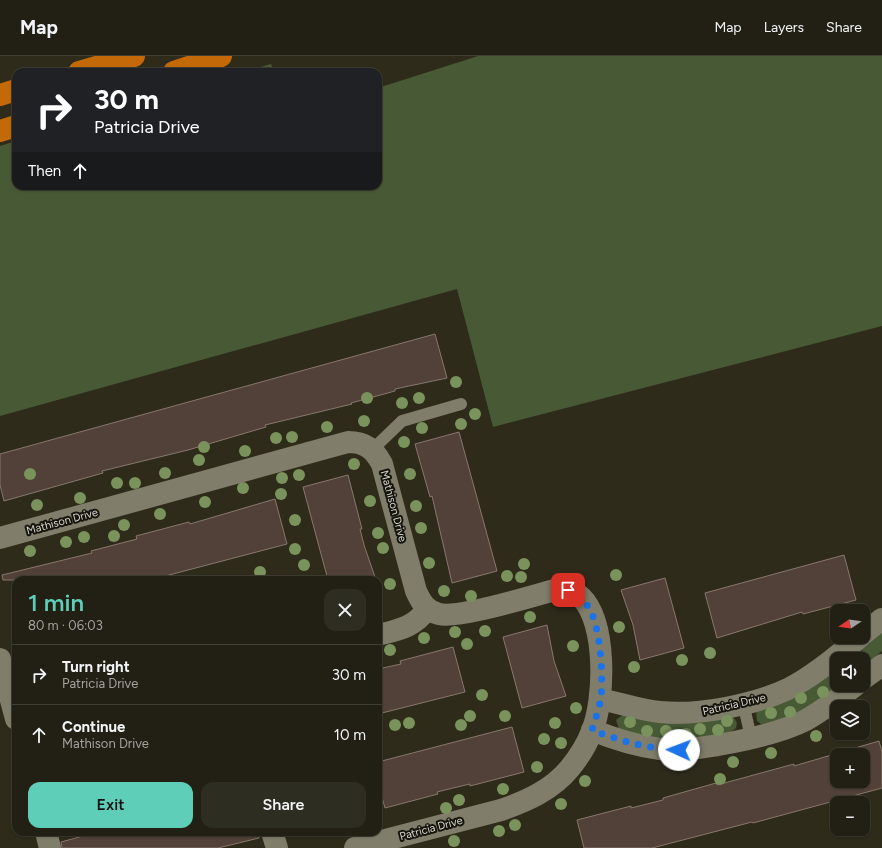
<!DOCTYPE html>
<html lang="en">
<head>
<meta charset="utf-8">
<style>
	body { margin:0; font-family:Figtree,sans-serif; background:#2e2d22; color:#f1f3f6; height:100vh; display:flex; flex-direction:column; font-size:15px; white-space:nowrap }
	* { box-sizing:border-box; margin:0 }
	p { font-size:13px; color:#a2a3a0 }
	.icon { flex:none; width:22px; height:22px; fill:none; stroke:currentColor; stroke-width:2; stroke-linecap:round; stroke-linejoin:round }
	.map { position:relative; flex:1; overflow:hidden }
	.sheet { position:absolute; left:12px; top:520px; width:370px; height:260px; display:flex; flex-direction:column; background:#222014; border-radius:12px; box-shadow:0 1px 3px #0004,0 0 0 1px #3f3e34 }
	.sheet>* { flex:none }
	.guide { position:absolute; left:12px; top:12px; width:370px; height:122px; border-radius:12px; box-shadow:0 1px 3px #0004,0 0 0 1px #3f3e34; background:#202124; color:#fff; overflow:hidden }
	.needle { width:26px; rotate:257deg }
	.fabs { position:absolute; left:830px; top:548px; display:grid; gap:8px }
	.fabs a { display:grid; place-items:center; width:40px; height:40px; border-radius:8px; background:#222014; box-shadow:0 1px 3px #0004,0 0 0 1px #3f3e34; font-size:20px }
	.pin { position:absolute; display:grid; place-items:center; width:34px; height:34px; color:#fff; margin:-17px; border-radius:8px; box-shadow:0 2px 6px #0006 }
	.me { position:absolute; width:44px; margin:-22px; rotate:272deg; stroke-linejoin:round; filter:drop-shadow(0 0 3px #0008) }
	.turn { display:flex; align-items:center; gap:14px; height:84px; padding:0 16px; font-size:18px }
	.turn .icon { width:52px; height:52px; stroke-width:2.5 }
	.turn b { display:block; font-size:28px; line-height:34px }
	.then { display:flex; align-items:center; height:38px; padding:0 16px; background:#0003; gap:8px; font-size:15px }
	.round { display:grid; place-items:center; flex:none; width:42px; height:42px; border-radius:12px; background:#2e2d22 }
	.headline { display:flex; align-items:center; justify-content:space-between; height:68px; padding:0 16px }
	h1 { font-size:24px; font-weight:600; line-height:30px; color:#5eceb8 }
	.cta { display:flex; gap:8px; margin-top:auto; padding:8px 16px }
	.cta a { flex:1; height:46px; border-radius:12px; background:#5eceb8; color:#111; font-size:16px; font-weight:600; line-height:46px; text-align:center }
	.cta a+a { background:#2e2d22; color:#f1f3f6 }
	ul { padding:0; list-style:none }
	li { display:flex; align-items:center; gap:12px; height:60px; padding:0 16px; border-top:1px solid #3f3e34 }
	li div { flex:1 }
	li b { display:block; font-size:15px }
	li em { font-style:normal }
	header { display:flex; align-items:center; gap:24px; box-sizing:border-box; height:56px; padding:0 20px; background:#222014; border-bottom:1px solid #3f3e34 }
	header strong { font-size:19px }
	nav { display:flex; gap:22px; margin-inline-start:auto; font-size:14px }
	.map>svg:first-child { display:block }
	.green { fill:#475a35 }
	.building { fill:#514138; stroke:#8a776d; fill-rule:evenodd }
	.lines { fill:none; stroke-linecap:round; stroke-linejoin:round }
	.lane { stroke:#807d6a; stroke-width:12 }
	.street { stroke:#807d6a; stroke-width:22 }
	.highway { stroke:#c46907; stroke-width:22 }
	.tree { fill:#7a925b }
	.route { stroke:#1a73e8; stroke-width:7; stroke-dasharray:0 12.6 }
	.labels { text-anchor:middle; stroke-width:4; stroke-linejoin:round; paint-order:stroke }
	.street-label { font-size:11px; fill:#d7d5cb; stroke:#15140d }
</style>
</head>
<body>
<header>
<strong>Map</strong>
<nav><a>Map</a><a>Layers</a><a>Share</a></nav>
</header>
<div class="map">
<svg width="882" height="792" viewBox="0 0 882 792">
	<rect width="100%" height="100%" fill="#2e2b1b"/>
	<!-- green -->
	<g class="green">
		<polygon points="478,0 882,0 882,270 493,371 457,233 0,360 0,90 16,85 16,130 378,130 378,32"/>
		<polygon points="271,8 274,16 244,16"/>
		<polygon points="882,574 882,595 872,603 863,601 861,591"/>
		<path d="M837 610V629H841C817 645 791 666 761 668L757 665 756 656Z"/>
		<path d="M625 657 733 660 737 667 736 672C721 686 678 686 658 683 645 682 631 676 619 673L616 664Z"/>
	</g>
	<!-- building -->
	<g class="building">
		<polygon points="435,278 447,322 395,333 395,335 351,347 352,348 265,369 266,371 188,394 102,415 103,417 4,445 0,429 0,398"/>
		<polygon points="459,376 497,515 452,527 432,440 430,441 415,388"/>
		<polygon points="348,419 362,473 360,473 364,489 376,524 328,524 303,431"/>
		<polygon points="275,443 287,488 150,524 3,524 2,519 92,497 91,495 137,483 136,480 189,466 190,468"/>
		<polygon points="844,499 856,544 803,558 802,556 717,582 705,537"/>
		<polygon points="665,522 684,592 640,604 633,569 621,534"/>
		<polygon points="547,569 554,605 566,640 522,652 503,581"/>
		<polygon points="453,591 465,636 378,658 378,613 401,608 400,605"/>
		<polygon points="512,671 524,716 470,730 470,728 453,732 437,736 438,738 385,752 378,727 378,706"/>
		<path d="M879 685 882 696V732L753 767 752 766 652 792H584L577 764 631 750V752L663 744V742L716 727 717 729 794 708V710ZM837 699H863V725H837Z"/>
		<polygon points="98,776 258,776 259,782 218,792 62,792 61,786"/>
	</g>
	<g class="lines">
		<!-- lane -->
		<g class="lane">
			<polyline points="373,393 402,365 461,348"/>
			<polyline points="743,647 751,681"/>
		</g>
		<!-- street -->
		<g class="street">
			<path d="M0 482 348 386C365 386 374 393 382 408L416 535C421 546 426 555 439 558 459 563 531 540 555 534 565 534 573 534 581 541 607 566 605 644 592 675 587 688 579 701 570 712 552 734 527 745 501 754L355 792"/>
			<polyline points="863,578 882,563"/>
			<path d="M378 579C398 574 415 571 427 553"/>
			<polyline points="0,603 16,663"/>
			<polyline points="863,623 882,609"/>
			<path d="M600 643C620 647 640 654 660 656 698 660 754 649 788 633 814 620 838 599 860 581"/>
			<path d="M592 674C614 683 637 690 660 693 694 697 775 680 806 664 824 654 840 641 856 629"/>
			<polyline points="46,776 50,792"/>
			<polyline points="272,776 277,792"/>
		</g>
		<!-- highway -->
		<g class="highway">
			<polyline points="79,16 134,0"/>
			<polyline points="174,16 221,0"/>
			<polyline points="0,39 16,34"/>
			<polyline points="0,75 16,70"/>
		</g>
	</g>
	<!-- trees -->
	<g class="tree">
		<circle cx="456" cy="326" r="6"/>
		<circle cx="367" cy="342" r="6"/>
		<circle cx="419" cy="342" r="6"/>
		<circle cx="402" cy="347" r="6"/>
		<circle cx="475" cy="358" r="6"/>
		<circle cx="364" cy="365" r="6"/>
		<circle cx="461" cy="368" r="6"/>
		<circle cx="327" cy="371" r="6"/>
		<circle cx="422" cy="372" r="6"/>
		<circle cx="292" cy="381" r="6"/>
		<circle cx="276" cy="382" r="6"/>
		<circle cx="404" cy="386" r="6"/>
		<circle cx="204" cy="391" r="6"/>
		<circle cx="245" cy="395" r="6"/>
		<circle cx="199" cy="404" r="6"/>
		<circle cx="354" cy="408" r="6"/>
		<circle cx="165" cy="417" r="6"/>
		<circle cx="30" cy="418" r="6"/>
		<circle cx="410" cy="418" r="6"/>
		<circle cx="299" cy="419" r="6"/>
		<circle cx="282" cy="422" r="6"/>
		<circle cx="117" cy="427" r="6"/>
		<circle cx="135" cy="427" r="6"/>
		<circle cx="243" cy="432" r="6"/>
		<circle cx="281" cy="438" r="6"/>
		<circle cx="80" cy="442" r="6"/>
		<circle cx="370" cy="445" r="6"/>
		<circle cx="205" cy="446" r="6"/>
		<circle cx="37" cy="449" r="6"/>
		<circle cx="416" cy="450" r="6"/>
		<circle cx="160" cy="458" r="6"/>
		<circle cx="295" cy="464" r="6"/>
		<circle cx="124" cy="469" r="6"/>
		<circle cx="421" cy="472" r="6"/>
		<circle cx="378" cy="477" r="6"/>
		<circle cx="114" cy="480" r="6"/>
		<circle cx="84" cy="481" r="6"/>
		<circle cx="66" cy="486" r="6"/>
		<circle cx="383" cy="492" r="6"/>
		<circle cx="295" cy="493" r="6"/>
		<circle cx="30" cy="495" r="6"/>
		<circle cx="429" cy="507" r="6"/>
		<circle cx="524" cy="508" r="6"/>
		<circle cx="304" cy="509" r="6"/>
		<circle cx="260" cy="516" r="6"/>
		<circle cx="616" cy="519" r="6"/>
		<circle cx="507" cy="520" r="6"/>
		<circle cx="521" cy="521" r="6"/>
		<circle cx="390" cy="528" r="6"/>
		<circle cx="444" cy="535" r="6"/>
		<circle cx="471" cy="540" r="6"/>
		<circle cx="530" cy="561" r="6"/>
		<circle cx="619" cy="571" r="6"/>
		<circle cx="485" cy="575" r="6"/>
		<circle cx="455" cy="576" r="6"/>
		<circle cx="424" cy="582" r="6"/>
		<circle cx="467" cy="588" r="6"/>
		<circle cx="573" cy="590" r="6"/>
		<circle cx="390" cy="594" r="6"/>
		<circle cx="710" cy="597" r="6"/>
		<circle cx="682" cy="604" r="6"/>
		<circle cx="634" cy="611" r="6"/>
		<circle cx="823" cy="636" r="6"/>
		<circle cx="482" cy="639" r="6"/>
		<circle cx="801" cy="642" r="6"/>
		<circle cx="576" cy="652" r="6"/>
		<circle cx="790" cy="656" r="6"/>
		<circle cx="771" cy="657" r="6"/>
		<circle cx="470" cy="660" r="6"/>
		<circle cx="505" cy="660" r="6"/>
		<circle cx="727" cy="665" r="6"/>
		<circle cx="630" cy="666" r="6"/>
		<circle cx="409" cy="667" r="6"/>
		<circle cx="555" cy="667" r="6"/>
		<circle cx="395" cy="669" r="6"/>
		<circle cx="461" cy="669" r="6"/>
		<circle cx="700" cy="673" r="6"/>
		<circle cx="718" cy="674" r="6"/>
		<circle cx="647" cy="675" r="6"/>
		<circle cx="666" cy="675" r="6"/>
		<circle cx="686" cy="678" r="6"/>
		<circle cx="816" cy="680" r="6"/>
		<circle cx="544" cy="683" r="6"/>
		<circle cx="561" cy="687" r="6"/>
		<circle cx="771" cy="697" r="6"/>
		<circle cx="733" cy="706" r="6"/>
		<circle cx="537" cy="711" r="6"/>
		<circle cx="720" cy="723" r="6"/>
		<circle cx="585" cy="725" r="6"/>
		<circle cx="503" cy="733" r="6"/>
		<circle cx="459" cy="744" r="6"/>
		<circle cx="561" cy="748" r="6"/>
		<circle cx="446" cy="752" r="6"/>
		<circle cx="515" cy="769" r="6"/>
		<circle cx="499" cy="775" r="6"/>
		<circle cx="454" cy="785" r="6"/>
	</g>
	<g class="lines">
		<!-- route -->
		<path class="route" d="M568 534C576 538 582 541 587 549 601 568 603 618 601 642 599 653 595 664 592 674 620 685 649 693 679 694"/>
	</g>
	<g class="labels">
		<!-- street labels -->
		<g class="street-label">
			<text transform="translate(394 450) rotate(75)" y="4">Mathison Drive</text>
			<text transform="translate(62 465) rotate(-15)" y="4">Mathison Drive</text>
			<text transform="translate(734 648) rotate(-13)" y="4">Patricia Drive</text>
			<text transform="translate(431 772) rotate(-15)" y="4">Patricia Drive</text>
		</g>
	</g>
</svg>
<div class="fabs">
<a><svg class="needle" viewBox="-14 -14 28 28"><path d="M0-13l5 13h-10z" fill="#e53935"/><path d="M0 13l5-13h-10z" fill="#a2a3a0"/></svg></a>
<a><svg class="icon" aria-label="sound" viewBox="0 0 24 24"><path d="M4 9h4l5-4v14l-5-4H4zM17 9q2 3 0 6"/></svg></a>
<a><svg class="icon" aria-label="layers" viewBox="0 0 24 24"><path d="M12 4l9 5-9 5-9-5zM3 14l9 5 9-5"/></svg></a>
<a>+</a>
<a>−</a>
</div>
<div class="pin" style="left:568px;top:534px;background:#d93025"><svg class="icon" aria-label="arrive" viewBox="0 0 24 24"><path d="M6 21V4h12l-3 4 3 4H6"/></svg></div>
<svg class="me" style="left:679px;top:694px" viewBox="-20 -20 40 40"><circle r="19" fill="#fff"/><path d="M0-13L10 11 0 6-10 11z" fill="#1a73e8"/></svg>
<div class="guide">
<div class="turn"><svg class="icon" aria-label="right" viewBox="0 0 24 24"><path d="M7 20v-9h11M14 6l5 5-5 5"/></svg><div><b>30 m</b>Patricia Drive</div></div>
<div class="then">Then<svg class="icon" aria-label="ahead" viewBox="0 0 24 24"><path d="M12 20V5M6 11l6-6 6 6"/></svg></div>
</div>
<section class="sheet">
<div class="headline"><div><h1>1 min</h1><p>80 m · 06:03</p></div><a class="round"><svg class="icon" aria-label="close" viewBox="0 0 24 24"><path d="M6 6l12 12M18 6L6 18"/></svg></a></div>
<ul>
<li><svg class="icon" aria-label="right" viewBox="0 0 24 24"><path d="M7 20v-9h11M14 6l5 5-5 5"/></svg><div><b>Turn right</b><p>Patricia Drive</p></div><em>30 m</em></li>
<li><svg class="icon" aria-label="ahead" viewBox="0 0 24 24"><path d="M12 20V5M6 11l6-6 6 6"/></svg><div><b>Continue</b><p>Mathison Drive</p></div><em>10 m</em></li>
</ul>
<div class="cta"><a>Exit</a><a>Share</a></div>
</section>
</div>
</body>
</html>
